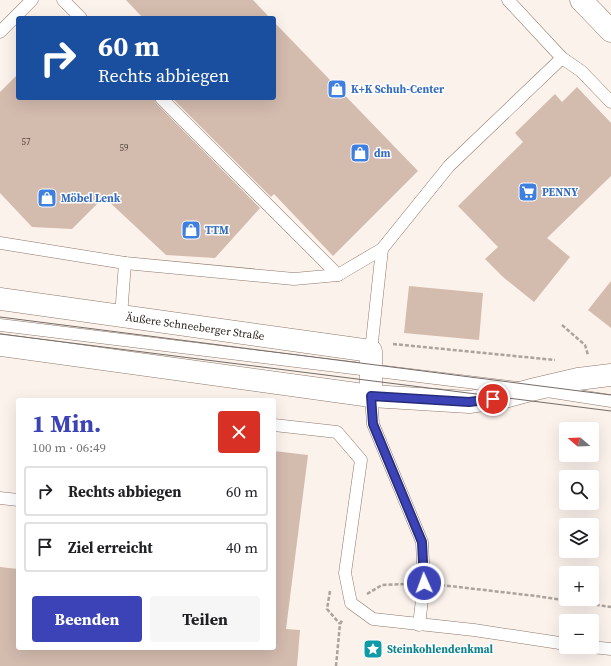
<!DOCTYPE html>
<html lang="de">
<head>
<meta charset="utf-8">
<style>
	body { margin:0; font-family:"Source Serif 4",serif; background:#f6f6f6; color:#202124; height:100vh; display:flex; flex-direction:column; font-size:15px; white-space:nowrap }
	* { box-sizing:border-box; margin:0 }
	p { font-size:13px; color:#757577 }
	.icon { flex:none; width:22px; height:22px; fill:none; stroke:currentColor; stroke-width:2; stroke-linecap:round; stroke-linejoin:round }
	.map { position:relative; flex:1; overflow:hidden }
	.sheet { position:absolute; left:16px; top:398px; width:260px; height:252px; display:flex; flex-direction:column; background:#fff; border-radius:4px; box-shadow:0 4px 16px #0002 }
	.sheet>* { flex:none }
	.hud { position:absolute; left:16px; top:16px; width:260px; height:84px; border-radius:4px; box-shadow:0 4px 16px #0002; background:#1a4fa0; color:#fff; overflow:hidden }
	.needle { width:26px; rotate:289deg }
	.buttons { position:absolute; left:559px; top:422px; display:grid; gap:8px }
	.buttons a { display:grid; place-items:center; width:40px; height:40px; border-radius:4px; background:#fff; box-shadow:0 4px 16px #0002; font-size:20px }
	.pin { position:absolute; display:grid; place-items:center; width:34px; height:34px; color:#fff; margin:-17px; border:2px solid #fff; border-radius:50%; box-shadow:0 1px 4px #0007 }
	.me { position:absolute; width:44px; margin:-22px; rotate:358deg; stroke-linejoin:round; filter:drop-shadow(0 0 3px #0008) }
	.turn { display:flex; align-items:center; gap:14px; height:84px; padding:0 16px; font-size:18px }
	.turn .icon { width:52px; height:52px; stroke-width:2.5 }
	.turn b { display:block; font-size:28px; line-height:34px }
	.round { display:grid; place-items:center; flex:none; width:42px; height:42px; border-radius:4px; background:#f6f6f6 }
	.head { display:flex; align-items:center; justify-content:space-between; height:68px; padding:0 16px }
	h1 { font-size:24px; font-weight:700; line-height:30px; color:#3b43b7 }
	.primary-button { display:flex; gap:8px; margin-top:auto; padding:8px 16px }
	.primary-button a { flex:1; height:46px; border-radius:4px; background:#3b43b7; color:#fff; font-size:16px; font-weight:700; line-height:46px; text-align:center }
	.primary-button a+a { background:#f6f6f6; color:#202124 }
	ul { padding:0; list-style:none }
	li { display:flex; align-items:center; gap:12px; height:50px; margin:0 8px 6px; padding:0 8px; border:2px solid #e0e0e0; border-radius:4px }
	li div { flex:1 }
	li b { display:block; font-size:15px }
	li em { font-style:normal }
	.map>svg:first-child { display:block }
	.building { fill:#d3bbae }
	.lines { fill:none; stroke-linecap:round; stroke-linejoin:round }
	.lane-casing { stroke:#8d786b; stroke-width:13 }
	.street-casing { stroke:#8d786b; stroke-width:23 }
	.primary-casing { stroke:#8d786b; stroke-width:23 }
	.path { stroke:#aca39d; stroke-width:2.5; stroke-dasharray:4 2; stroke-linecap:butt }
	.lane { stroke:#fff; stroke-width:12 }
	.street { stroke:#fff; stroke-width:22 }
	.primary { stroke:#fff; stroke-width:22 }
	.tram { stroke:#766c67; stroke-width:1 }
	.route-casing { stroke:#262c77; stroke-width:10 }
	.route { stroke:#3b43b7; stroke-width:7 }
	.labels { text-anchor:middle; stroke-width:3; stroke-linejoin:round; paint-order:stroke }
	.number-label { font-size:9px; fill:#4e423a }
	.shop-label { font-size:11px; font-weight:bold; fill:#366cbe; stroke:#fff; text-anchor:start }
	.street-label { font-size:11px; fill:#221914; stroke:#fff }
	.culture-label { font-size:11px; font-weight:bold; fill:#0d838f; stroke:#fff; text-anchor:start }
</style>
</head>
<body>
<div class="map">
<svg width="611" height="666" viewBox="0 0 611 666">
	<rect width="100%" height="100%" fill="#fcf2ec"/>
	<!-- building -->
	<g class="building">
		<polygon points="126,0 253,0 270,18 143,18"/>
		<polygon points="274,22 418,171 333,256 274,194 271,197 172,98 274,98"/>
		<polygon points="18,74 18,98 154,98 156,103 260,208 215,258 166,255 104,197 72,229 32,227 0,193 0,92"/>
		<polygon points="577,87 611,123 611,176 547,238 570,257 534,302 503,277 485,259 498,247 458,206 523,142 515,133 555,94 562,102"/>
		<polygon points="611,281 611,328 588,310"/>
		<polygon points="409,286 483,293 479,340 404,333"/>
		<polygon points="274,451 308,455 286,629 300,630 297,666 0,666 0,567 18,569 18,648 274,648"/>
	</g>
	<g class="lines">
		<!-- lane casing -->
		<g class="lane-casing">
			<g id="lane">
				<polyline points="63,0 81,18"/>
				<polyline points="0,32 32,0"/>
				<polyline points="562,58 581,71 611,102"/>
				<polyline points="161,98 338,275 382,249 449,166 562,58 508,0"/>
				<polyline points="0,243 125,263 294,279 338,275"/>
				<polyline points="121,316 125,263"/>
				<polyline points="0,325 517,388"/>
				<polyline points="371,351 382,249"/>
				<polyline points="547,391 611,401"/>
				<polyline points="371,396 373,424 422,542 424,583 419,625"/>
				<polyline points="274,425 337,432 361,460 345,573 351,603 373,619 474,630 566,644"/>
				<polyline points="0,498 18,500"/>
				<polyline points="591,647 611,649"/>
			</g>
		</g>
		<!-- street casing -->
		<g class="street-casing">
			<g id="street">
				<path id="s1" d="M0 299 371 351V396"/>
				<polyline points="0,345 371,396 469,402 505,397 531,390 578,379 611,375"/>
			</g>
		</g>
		<!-- primary casing -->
		<g class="primary-casing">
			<polyline id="primary" points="581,0 611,31"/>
		</g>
		<!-- path -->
		<g class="path">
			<polyline points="562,325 585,345 588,355"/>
			<polyline points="393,344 555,360"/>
			<polyline points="441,585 536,596 611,607"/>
			<polyline points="330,591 327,609 340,624"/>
			<polyline points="367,594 382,585 406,584"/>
			<polyline points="336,666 340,624 343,619"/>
		</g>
		<!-- lane -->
		<use href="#lane" class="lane"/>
		<!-- street -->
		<use href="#street" class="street"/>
		<!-- primary -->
		<use href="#primary" class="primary"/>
		<!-- tram -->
		<g class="tram">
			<polyline points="0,317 611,395"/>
			<polyline points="0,334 611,411"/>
		</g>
	</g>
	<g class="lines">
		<!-- route casing -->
		<g class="route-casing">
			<polyline id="route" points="424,583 422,542 373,424 371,396 469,402 493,399"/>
		</g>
		<!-- route -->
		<use href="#route" class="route"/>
	</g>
	<!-- icons -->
	<defs>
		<g id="shop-square" transform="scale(1)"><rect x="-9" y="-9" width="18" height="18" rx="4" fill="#3f7fe0" stroke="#fff"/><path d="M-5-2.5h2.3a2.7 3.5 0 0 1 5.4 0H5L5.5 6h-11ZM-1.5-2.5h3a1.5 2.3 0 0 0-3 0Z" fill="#fff"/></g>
		<g id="supermarket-square" transform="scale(1)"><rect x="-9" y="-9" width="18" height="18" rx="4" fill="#3f7fe0" stroke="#fff"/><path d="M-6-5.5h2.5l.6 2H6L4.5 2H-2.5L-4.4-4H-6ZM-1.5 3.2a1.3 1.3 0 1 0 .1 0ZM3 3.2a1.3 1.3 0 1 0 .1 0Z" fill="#fff"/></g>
		<g id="sight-square" transform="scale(1)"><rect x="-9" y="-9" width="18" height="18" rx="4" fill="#0f9aa8" stroke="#fff"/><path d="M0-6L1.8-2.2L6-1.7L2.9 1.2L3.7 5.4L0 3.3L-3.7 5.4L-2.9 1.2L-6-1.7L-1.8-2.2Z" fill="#fff"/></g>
	</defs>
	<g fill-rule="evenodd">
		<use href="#shop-square" x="337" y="89"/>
		<use href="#shop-square" x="360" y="153"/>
		<use href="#supermarket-square" x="528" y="192"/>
		<use href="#shop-square" x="47" y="198"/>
		<use href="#shop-square" x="191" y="230"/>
		<use href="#sight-square" x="373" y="649"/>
	</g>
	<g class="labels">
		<!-- number labels -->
		<g class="number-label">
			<text x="26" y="145">57</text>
			<text x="124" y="151">59</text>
		</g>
		<!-- shop labels -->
		<g class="shop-label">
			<text x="351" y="93">K+K Schuh-Center</text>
			<text x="374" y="157">dm</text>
			<text x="542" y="196">PENNY</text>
			<text x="61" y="202">Möbel Lenk</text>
			<text x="205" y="234">TTM</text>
		</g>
		<!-- street labels -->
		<g class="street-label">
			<text dy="4" stroke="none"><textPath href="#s1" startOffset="197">Äußere Schneeberger Straße</textPath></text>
		</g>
		<!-- culture labels -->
		<g class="culture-label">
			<text x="387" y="653">Steinkohlendenkmal</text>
		</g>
	</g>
</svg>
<div class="buttons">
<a><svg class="needle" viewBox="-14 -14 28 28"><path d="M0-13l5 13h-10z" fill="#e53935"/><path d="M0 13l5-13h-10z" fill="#757577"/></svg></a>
<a><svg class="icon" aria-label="search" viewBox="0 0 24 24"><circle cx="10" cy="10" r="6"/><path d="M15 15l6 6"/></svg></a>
<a><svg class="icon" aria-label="layers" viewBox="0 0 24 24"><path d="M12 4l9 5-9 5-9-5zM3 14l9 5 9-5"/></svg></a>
<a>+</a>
<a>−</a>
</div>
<div class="pin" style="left:493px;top:399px;background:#d93025"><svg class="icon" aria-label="arrive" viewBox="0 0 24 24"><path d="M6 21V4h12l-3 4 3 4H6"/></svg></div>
<svg class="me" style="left:424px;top:583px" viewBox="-20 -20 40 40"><circle r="17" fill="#3b43b7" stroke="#fff" stroke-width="3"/><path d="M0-11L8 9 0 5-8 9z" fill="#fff"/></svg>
<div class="hud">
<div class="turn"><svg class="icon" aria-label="right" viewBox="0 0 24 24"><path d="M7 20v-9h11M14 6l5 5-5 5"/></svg><div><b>60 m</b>Rechts abbiegen</div></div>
</div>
<section class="sheet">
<div class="head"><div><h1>1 Min.</h1><p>100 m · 06:49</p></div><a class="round" style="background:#d93025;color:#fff"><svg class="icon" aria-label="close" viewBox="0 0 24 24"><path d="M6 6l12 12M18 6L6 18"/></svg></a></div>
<ul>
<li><svg class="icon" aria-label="right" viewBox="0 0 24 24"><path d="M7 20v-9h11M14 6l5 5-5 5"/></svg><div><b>Rechts abbiegen</b></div><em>60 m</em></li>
<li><svg class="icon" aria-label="arrive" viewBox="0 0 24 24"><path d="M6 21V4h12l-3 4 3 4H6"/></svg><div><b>Ziel erreicht</b></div><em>40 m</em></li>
</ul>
<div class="primary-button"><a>Beenden</a><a>Teilen</a></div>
</section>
</div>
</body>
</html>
